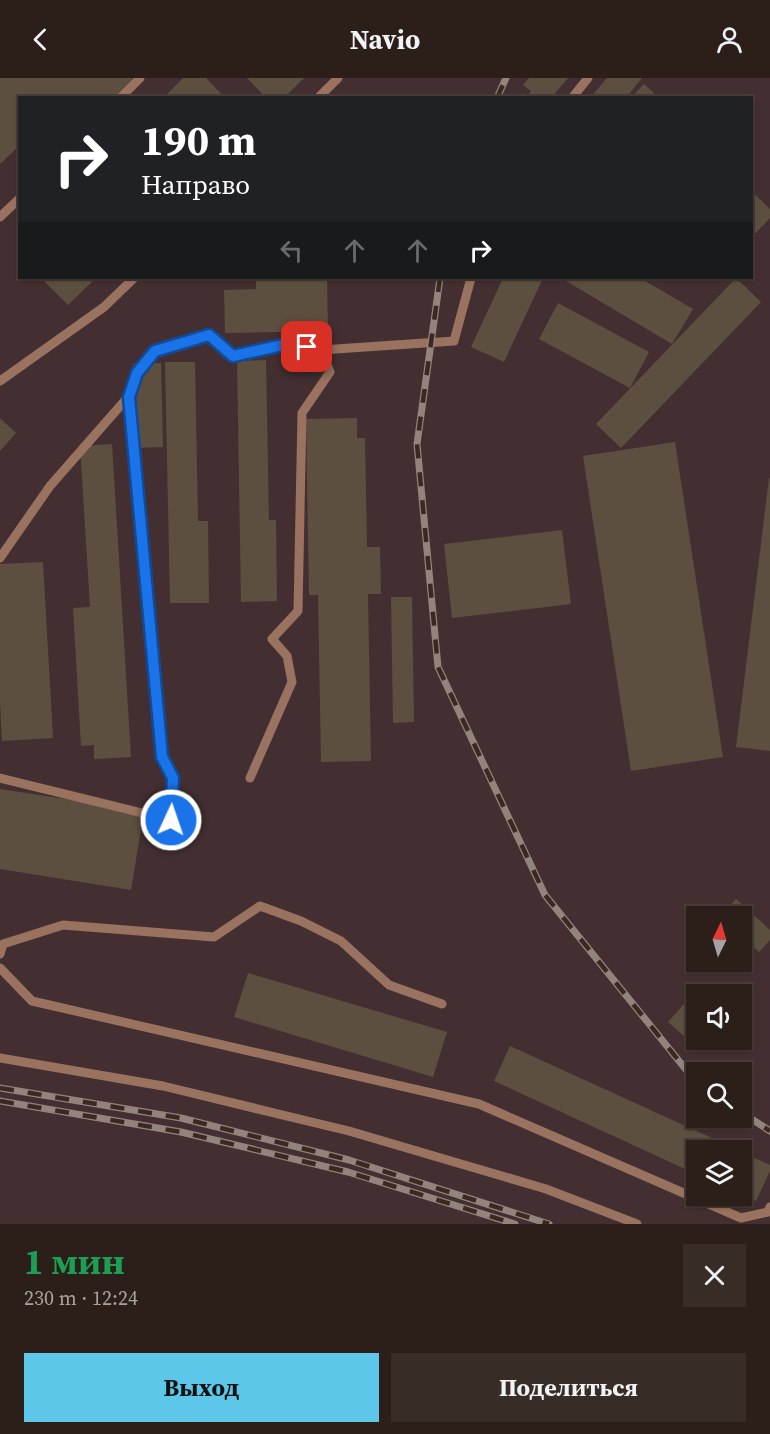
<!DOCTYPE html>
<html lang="ru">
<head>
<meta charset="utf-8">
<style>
	body { margin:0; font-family:"Source Serif 4",serif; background:#382c26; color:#f1f3f6; height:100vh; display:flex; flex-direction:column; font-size:22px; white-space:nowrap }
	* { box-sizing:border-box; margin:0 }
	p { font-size:20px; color:#a6a2a2 }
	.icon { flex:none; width:33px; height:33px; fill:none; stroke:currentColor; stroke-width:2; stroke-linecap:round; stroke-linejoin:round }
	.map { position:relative; height:1146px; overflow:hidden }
	.panel { display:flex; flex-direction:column; background:#2c1f19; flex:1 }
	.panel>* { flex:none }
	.banner { position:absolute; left:18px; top:18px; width:735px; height:183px; border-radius:0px; box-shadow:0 2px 4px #0004,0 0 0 2px #483d38; background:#202124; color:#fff; overflow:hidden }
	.needle { width:39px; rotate:5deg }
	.controls { position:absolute; left:686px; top:828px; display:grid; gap:12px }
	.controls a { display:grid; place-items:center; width:66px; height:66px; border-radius:0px; background:#2c1f19; box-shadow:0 2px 4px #0004,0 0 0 2px #483d38; font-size:30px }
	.pin { position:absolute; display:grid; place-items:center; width:51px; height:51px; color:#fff; margin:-26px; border-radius:12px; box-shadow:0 3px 9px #0006 }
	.me { position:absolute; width:66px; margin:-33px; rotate:3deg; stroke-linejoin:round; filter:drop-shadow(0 0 4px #0008) }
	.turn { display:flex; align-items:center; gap:21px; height:126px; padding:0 24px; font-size:27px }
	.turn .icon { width:78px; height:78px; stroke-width:2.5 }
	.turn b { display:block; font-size:42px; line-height:51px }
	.lanes { display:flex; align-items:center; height:57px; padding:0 24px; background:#0003; justify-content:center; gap:30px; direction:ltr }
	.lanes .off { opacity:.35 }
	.round { display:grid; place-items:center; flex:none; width:63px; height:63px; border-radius:0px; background:#382c26 }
	.overview { display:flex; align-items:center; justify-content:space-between; height:102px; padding:0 24px }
	h1 { font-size:36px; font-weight:700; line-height:45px; color:#1e9e55 }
	.button { display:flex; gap:12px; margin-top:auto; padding:12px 24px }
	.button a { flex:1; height:69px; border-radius:0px; background:#5cc7e8; color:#111; font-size:24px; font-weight:700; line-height:69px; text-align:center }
	.button a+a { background:#382c26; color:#f1f3f6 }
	header { display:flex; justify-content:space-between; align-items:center; height:78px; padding:0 24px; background:#2c1f19; font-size:27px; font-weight:700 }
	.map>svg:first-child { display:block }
	.industrial { fill:#432f31; fill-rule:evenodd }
	.building { fill:#5c4f3f }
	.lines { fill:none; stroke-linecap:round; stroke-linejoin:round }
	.lane { stroke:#9a7260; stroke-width:9 }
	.rail-casing { stroke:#93837d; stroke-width:7 }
	.rail { stroke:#3b2921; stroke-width:4.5; stroke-dasharray:14; stroke-linecap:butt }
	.route-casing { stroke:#114b97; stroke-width:15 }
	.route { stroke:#1a73e8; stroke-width:10 }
</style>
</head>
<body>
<header><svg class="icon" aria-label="back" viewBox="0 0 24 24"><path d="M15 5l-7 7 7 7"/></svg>Navio<svg class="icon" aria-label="person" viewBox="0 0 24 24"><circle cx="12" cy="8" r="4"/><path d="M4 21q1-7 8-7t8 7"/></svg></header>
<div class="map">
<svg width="770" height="1146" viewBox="0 0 770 1146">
	<rect width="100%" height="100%" fill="#3b2921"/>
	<!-- industrial -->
	<path class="industrial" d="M0 0H770V1146H0ZM20 20H752V200H20ZM696 838H741V884H696ZM696 916H741V962H696ZM696 994H741V1040H696ZM696 1072H741V1118H696Z"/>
	<!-- building -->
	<g class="building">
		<polygon points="0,0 133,0 113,20 20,20 20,67 0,86"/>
		<polygon points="183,0 206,0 225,20 163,20"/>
		<polygon points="247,0 304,0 284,20 266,20"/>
		<polygon points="529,0 568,0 551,20 526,20 531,13 523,7"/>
		<polygon points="607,0 642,0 626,20 590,20"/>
		<polygon points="644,6 659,20 631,20"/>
		<polygon points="752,114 770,131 770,140 752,159"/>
		<polygon points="41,200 96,200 68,227"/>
		<polygon points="256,200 327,200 328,253 225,255 224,212 256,211"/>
		<polygon points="503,200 537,200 542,202 504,284 471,269"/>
		<polygon points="561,200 640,200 693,231 672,266"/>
		<polygon points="736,200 761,224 621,370 596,346"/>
		<polygon points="558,225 649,274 630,310 539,261"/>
		<polygon points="266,282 269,442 276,442 277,523 241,524 237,283"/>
		<polygon points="165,284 195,284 198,443 208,443 209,525 170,525"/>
		<polygon points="161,285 163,369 135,370 133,286"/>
		<polygon points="0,340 16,355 0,373"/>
		<polygon points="357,340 357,360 365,360 367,469 380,469 381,516 368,516 371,683 321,684 318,517 309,517 306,341"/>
		<polygon points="675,364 723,679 631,693 583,378"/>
		<polygon points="112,366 131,679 94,681 94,667 81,668 73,530 90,529 80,368"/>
		<polygon points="769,400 770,400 770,673 736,669"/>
		<polygon points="562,452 571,526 452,540 444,466"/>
		<polygon points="43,484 53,660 2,663 0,623 0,486"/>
		<polygon points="391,519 412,519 414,644 393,645"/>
		<polygon points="0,711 144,733 131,812 0,791"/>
		<polygon points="736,821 770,852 770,862 759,874 741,857 741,838 721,838"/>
		<polygon points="248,895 447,954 433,999 234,939"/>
		<polygon points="704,904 719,916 696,916 696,960 692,965 668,944"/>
		<polygon points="510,968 611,1014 738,1072 696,1072 696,1096 494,1003"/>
		<polygon points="741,1074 770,1087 770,1093 756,1123 741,1117"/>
	</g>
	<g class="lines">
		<!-- lane -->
		<g class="lane">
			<polyline points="120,20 140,0"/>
			<polyline points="318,20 338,0"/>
			<polyline points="572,20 588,0"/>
			<polyline points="0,139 20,120"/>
			<polyline points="0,303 104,229 134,200"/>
			<polyline points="128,319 137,295 155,273 209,257 233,278 292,265 321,272 454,263 471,200"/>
			<polyline points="0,480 50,408 128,319 162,679 173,700 171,742 0,700"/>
			<polyline points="250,700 292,604 287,578 272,561 298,533 302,335 330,294 321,272"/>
			<polyline points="0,876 3,866 63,847 214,859 260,828 301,843 341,863 389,907 442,926"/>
			<polyline points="0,890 32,923 479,1026 741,1140 768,1134 770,1129"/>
			<polyline points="0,980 163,1008 349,1053 546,1111 637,1146"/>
		</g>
		<!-- rail casing -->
		<g class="rail-casing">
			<g id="rail">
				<polyline points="497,20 506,0"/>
				<polyline points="440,200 417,366 438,589 545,817 696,1004"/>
				<polyline points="0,1010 181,1040 349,1082 549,1146"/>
				<polyline points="0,1023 181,1054 348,1094 515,1146"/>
				<polyline points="741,1034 770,1053"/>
			</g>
		</g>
		<!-- rail -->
		<use href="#rail" class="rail"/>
	</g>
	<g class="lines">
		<!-- route casing -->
		<g class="route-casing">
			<polyline id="route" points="171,742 173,700 162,679 129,319 137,295 155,273 209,257 233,278 292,265 307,269"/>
		</g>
		<!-- route -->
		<use href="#route" class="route"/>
	</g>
</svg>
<div class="controls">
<a><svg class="needle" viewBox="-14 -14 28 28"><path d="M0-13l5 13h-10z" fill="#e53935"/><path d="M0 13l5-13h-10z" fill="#a6a2a2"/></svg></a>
<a><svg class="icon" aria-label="sound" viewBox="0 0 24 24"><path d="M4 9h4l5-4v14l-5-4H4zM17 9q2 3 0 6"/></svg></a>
<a><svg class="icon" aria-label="search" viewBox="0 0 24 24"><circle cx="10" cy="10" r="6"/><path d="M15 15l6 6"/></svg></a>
<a><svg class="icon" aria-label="layers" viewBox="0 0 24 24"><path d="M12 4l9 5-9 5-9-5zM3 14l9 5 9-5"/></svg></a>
</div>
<div class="pin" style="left:307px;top:269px;background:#d93025"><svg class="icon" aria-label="arrive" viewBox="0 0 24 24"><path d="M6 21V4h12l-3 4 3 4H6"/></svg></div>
<svg class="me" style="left:171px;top:742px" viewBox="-20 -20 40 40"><circle r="17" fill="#1a73e8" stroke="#fff" stroke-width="3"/><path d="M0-11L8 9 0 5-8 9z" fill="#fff"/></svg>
<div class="banner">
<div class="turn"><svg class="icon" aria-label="right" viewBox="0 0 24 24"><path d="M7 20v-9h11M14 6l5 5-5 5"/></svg><div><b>190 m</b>Направо</div></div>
<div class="lanes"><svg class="icon off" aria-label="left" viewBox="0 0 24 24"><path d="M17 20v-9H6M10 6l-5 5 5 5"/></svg><svg class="icon off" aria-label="ahead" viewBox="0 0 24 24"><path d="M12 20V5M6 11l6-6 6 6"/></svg><svg class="icon off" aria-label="ahead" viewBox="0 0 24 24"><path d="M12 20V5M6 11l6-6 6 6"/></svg><svg class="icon" aria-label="right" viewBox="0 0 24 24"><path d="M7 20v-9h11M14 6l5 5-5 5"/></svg></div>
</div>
</div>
<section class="panel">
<div class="overview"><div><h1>1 мин</h1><p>230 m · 12:24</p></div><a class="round"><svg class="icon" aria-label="close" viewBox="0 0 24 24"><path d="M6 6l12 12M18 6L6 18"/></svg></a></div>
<div class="button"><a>Выход</a><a>Поделиться</a></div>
</section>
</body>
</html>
